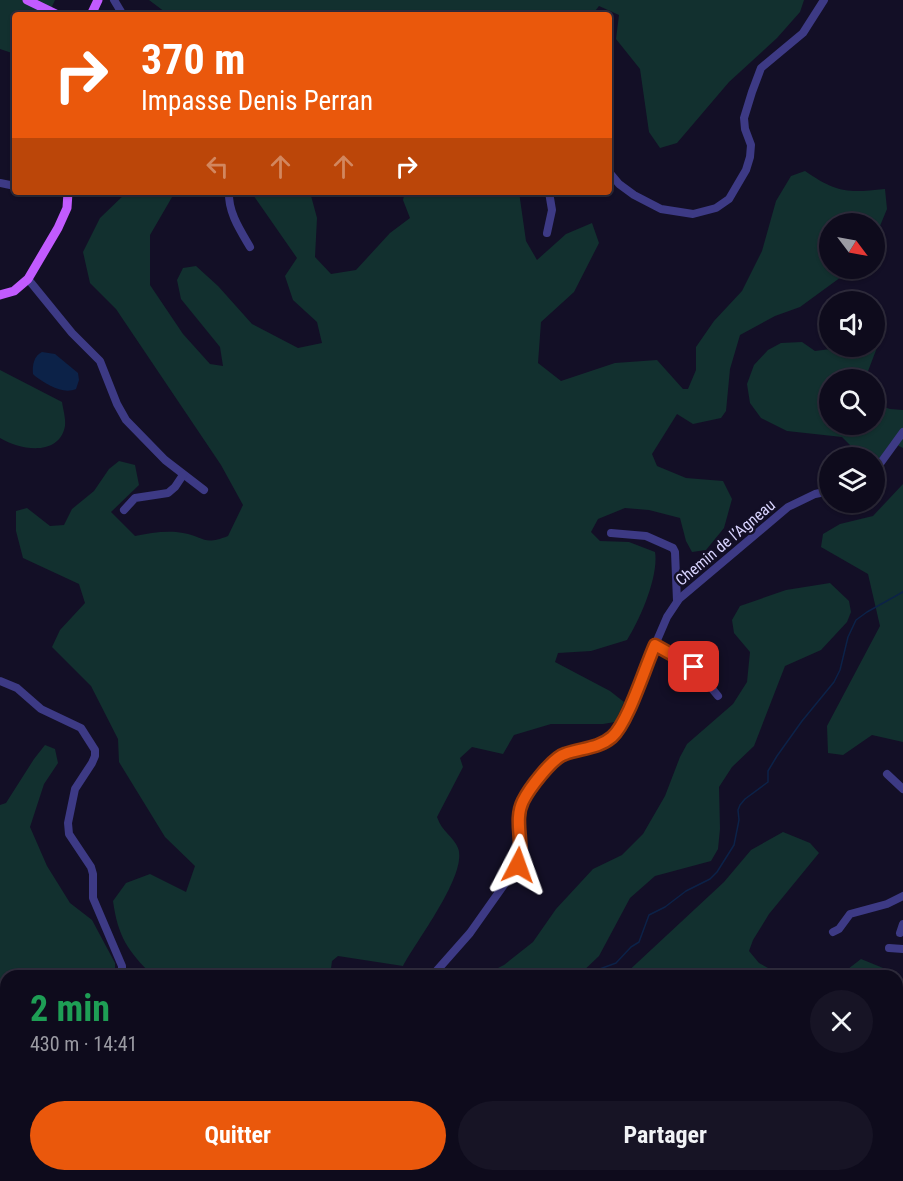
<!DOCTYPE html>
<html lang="fr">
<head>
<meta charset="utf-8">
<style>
	body { margin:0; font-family:"Roboto Condensed",sans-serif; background:#171425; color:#f1f3f6; height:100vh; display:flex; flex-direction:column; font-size:22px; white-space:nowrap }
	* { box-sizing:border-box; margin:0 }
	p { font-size:20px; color:#9b9ba3 }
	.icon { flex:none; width:33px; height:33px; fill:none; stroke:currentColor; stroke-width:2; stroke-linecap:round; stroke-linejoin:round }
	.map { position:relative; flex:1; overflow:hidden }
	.sheet { position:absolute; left:0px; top:970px; width:903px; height:212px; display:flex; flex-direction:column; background:#0e0b1c; border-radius:18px 18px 0 0; box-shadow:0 2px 4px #0004,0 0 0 2px #2e2b3b }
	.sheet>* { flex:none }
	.hud { position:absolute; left:12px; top:12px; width:600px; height:183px; border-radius:6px; box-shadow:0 2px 4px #0004,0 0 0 2px #2e2b3b; background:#ea580c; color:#fff; overflow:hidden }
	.needle { width:39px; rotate:122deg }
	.fabs { position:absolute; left:819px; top:213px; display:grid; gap:12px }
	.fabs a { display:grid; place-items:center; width:66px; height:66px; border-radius:50%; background:#0e0b1c; box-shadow:0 2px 4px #0004,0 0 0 2px #2e2b3b; font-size:30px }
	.pin { position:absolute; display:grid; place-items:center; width:51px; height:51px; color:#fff; margin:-26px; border-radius:12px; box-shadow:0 3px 9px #0006 }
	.me { position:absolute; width:66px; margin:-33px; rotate:4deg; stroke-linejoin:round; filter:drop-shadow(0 0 4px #0008) }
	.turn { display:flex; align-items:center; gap:21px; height:126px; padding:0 30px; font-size:27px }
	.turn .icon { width:78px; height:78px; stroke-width:2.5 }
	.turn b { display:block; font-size:42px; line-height:51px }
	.lanes { display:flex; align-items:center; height:57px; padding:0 30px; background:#0003; justify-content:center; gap:30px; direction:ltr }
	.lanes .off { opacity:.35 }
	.round { display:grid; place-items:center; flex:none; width:63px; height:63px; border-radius:32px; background:#171425 }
	.headline { display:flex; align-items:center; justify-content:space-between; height:102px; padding:0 30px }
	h1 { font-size:36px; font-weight:700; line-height:45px; color:#1e9e55 }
	.action { display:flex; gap:12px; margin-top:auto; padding:12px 30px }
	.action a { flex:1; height:69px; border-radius:36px; background:#ea580c; color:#fff; font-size:24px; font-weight:700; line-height:69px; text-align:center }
	.action a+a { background:#171425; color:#f1f3f6 }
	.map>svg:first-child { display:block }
	.green { fill:#12302f }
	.water { fill:#0c2248 }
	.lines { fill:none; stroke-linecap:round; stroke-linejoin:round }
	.stream { stroke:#0c2248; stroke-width:1.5 }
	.minor { stroke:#3d3a85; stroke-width:8 }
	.major { stroke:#c25bff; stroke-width:9 }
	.route-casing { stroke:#983908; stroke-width:15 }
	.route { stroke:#ea580c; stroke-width:10 }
	.labels { text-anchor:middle; stroke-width:5; stroke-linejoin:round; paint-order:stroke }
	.street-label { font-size:16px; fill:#d9d4ff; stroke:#130f26 }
</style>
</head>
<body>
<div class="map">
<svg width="903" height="1181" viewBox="0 0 903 1181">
	<rect width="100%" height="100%" fill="#130f26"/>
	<!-- green -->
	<g class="green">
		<polygon points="0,0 55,0 48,15 15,15 15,54 0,49"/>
		<polygon points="149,0 804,0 800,12 777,38 729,82 677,143 660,148 649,132 640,69 616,39 619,15 599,6 592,15 169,15"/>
		<path d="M805 171C837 193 847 193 885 189L887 209 875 238 874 224H830V268L852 269 800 307 775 316 740 335 730 369 726 411 721 418 693 424 677 414 652 454 657 466 686 478 723 481 732 499 724 528 706 550 692 552 686 541 680 518 649 510 625 508 598 519 591 532 600 541 629 542 655 552C659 576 640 620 627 640L591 651 558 653 555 662 610 691 624 702 615 722 603 724H551L514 735 503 754 472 747 460 758 463 767 437 817C442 832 454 837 458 848 468 874 416 941 403 966L338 956 332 961 330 976H153C128 951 118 937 113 901L126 883 150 874 186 892 195 866 165 837 119 762 118 739 91 686 52 647 60 630 85 603 79 584 23 558 16 531V511L27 508 50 526 64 525 72 509 94 491 109 469 119 461 135 465 139 485 111 512 135 536C150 533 168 530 183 533 205 537 203 546 228 536L243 505 221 465 116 309 90 283 83 252 100 218 127 192H175L150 235V285L183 334 210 364 223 366 220 347 181 299 177 280 183 268 196 266 218 286 252 324 298 348 322 343 317 322 293 300 285 276 297 258 251 192H310L317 218 315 257 331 274 356 270 390 233 410 218 403 200 405 192H519L526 241 537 260 566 234 592 223 599 243 574 292 541 322 538 363 561 381 615 363 657 360 683 389H688L696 370V347L714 321 742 291 762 251 776 201 791 176Z"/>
		<polygon points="875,325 878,345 865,379 830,380 830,424 874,424 875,404 890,409 903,410 903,448 891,442 875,465 874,458 856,457 851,446 842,437 787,431 761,418 750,403 747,384 754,365 768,350 781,343 802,342 815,351 831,349 833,347 874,346"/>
		<path d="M0 370 62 402C63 409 66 419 65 426 59 457 20 450 0 438Z"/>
		<polygon points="903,484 903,742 872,735 843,755 828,753 827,726 880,626 868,574 821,547 823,534 840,524 873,516"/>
		<polygon points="830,583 849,601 851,612 847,622 821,650 785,666 754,746 732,767 719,787 720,829 718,849 711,861 655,876 630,898 599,956 578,976 482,976 504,965 533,942 556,909 593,869 622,855 643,834 665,796 680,757 687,744 733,704 747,682 750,652 734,633 732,620 740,606 786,590"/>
		<polygon points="45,745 55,749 58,763 44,784 30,827 47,866 70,903 92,920 115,963 115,976 6,976 6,1136 0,1140 0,805 6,803 34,759"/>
		<polygon points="783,832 810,843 819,853 769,914 753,940 749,951 759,963 783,976 623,976 724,882 751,850"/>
		<polygon points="861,959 888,970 894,976 839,976"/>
		<polygon points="897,979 903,985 903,1055 897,1056"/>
		<polygon points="95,1176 297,1176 297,1181 94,1181"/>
		<polygon points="375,1176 613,1176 621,1181 373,1181"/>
		<polygon points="794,1176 865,1176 867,1180 810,1181"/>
	</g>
	<!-- water -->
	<path class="water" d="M42 352 55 354 78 373 79 380 76 389C63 395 46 384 35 376L33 374C32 365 34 356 42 352Z"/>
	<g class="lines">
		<!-- stream -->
		<g class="stream">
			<polyline points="590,976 597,970 616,963 631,947 639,942 649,915 665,907 686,891 710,879 717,872 734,845 739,820 738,810 740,805 745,799 768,782 768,771 777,756 802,721 834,682 840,670 848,637 856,620 867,612 903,592"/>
			<polyline points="473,1181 473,1176"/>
		</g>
		<!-- minor -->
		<g class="minor">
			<polyline points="114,0 123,15"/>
			<polyline points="609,172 619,184 634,195 661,209 693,214 716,208 729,199 746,170 750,157 751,145 745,129 744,118 752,92 761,68 803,33 824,0"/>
			<polyline points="0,183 15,186"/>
			<polyline points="50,192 68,193"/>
			<path d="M229 192C228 212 240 230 250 247"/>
			<polyline points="547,233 552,210 549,192"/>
			<polyline points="28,279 72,333 100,361 117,404 126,420 165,460 204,490"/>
			<polyline points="874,472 903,432"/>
			<polyline points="124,510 135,498 168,493 175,487 183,475"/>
			<polyline points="611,533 646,536 673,548 675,552 677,601"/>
			<polyline points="655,645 694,667 718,696"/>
			<polyline points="0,681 17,688 41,709 81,728 95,750 95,756 92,763 75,789 68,823 69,834 91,867 93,874 93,898 122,966 122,976"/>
			<polyline points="887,774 903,789"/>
			<polyline points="833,932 839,929 850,914 887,904 903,896"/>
			<polyline points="900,933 903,924"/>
			<polyline points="889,948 903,949"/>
			<path d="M432 976 470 933 518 865C525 844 513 821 523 801 529 788 552 758 566 753 586 746 605 748 619 729L667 617 679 599 788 507 815 494 830 491"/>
			<polyline points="0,1164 6,1154"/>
			<polyline points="735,1176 737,1181"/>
			<polyline points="343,1181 344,1176"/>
		</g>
		<!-- major -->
		<g class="major">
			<polyline points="27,0 58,15"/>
			<polyline points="91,15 98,0"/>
			<polyline points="0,295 14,291 28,279 58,228 67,208 68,192"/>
		</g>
	</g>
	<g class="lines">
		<!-- route casing -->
		<g class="route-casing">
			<path id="route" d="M518 865C525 844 513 821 523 801 529 789 552 758 565 754 581 748 598 749 612 737 628 723 645 667 655 645L694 667"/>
		</g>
		<!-- route -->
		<use href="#route" class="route"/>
	</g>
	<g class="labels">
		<!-- street labels -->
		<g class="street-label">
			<text transform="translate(725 542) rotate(-40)" y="6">Chemin de l’Agneau</text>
		</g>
	</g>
</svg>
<div class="fabs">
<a><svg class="needle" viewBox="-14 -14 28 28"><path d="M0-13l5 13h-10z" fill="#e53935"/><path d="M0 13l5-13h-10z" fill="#9b9ba3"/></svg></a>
<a><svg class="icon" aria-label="sound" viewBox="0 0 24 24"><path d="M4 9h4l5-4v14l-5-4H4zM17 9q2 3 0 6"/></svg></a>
<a><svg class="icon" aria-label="search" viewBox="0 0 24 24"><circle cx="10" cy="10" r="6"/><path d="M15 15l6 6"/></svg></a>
<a><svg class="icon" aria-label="layers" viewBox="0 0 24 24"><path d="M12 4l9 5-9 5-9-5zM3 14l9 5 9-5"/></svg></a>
</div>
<div class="pin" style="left:694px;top:667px;background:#d93025"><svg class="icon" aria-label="arrive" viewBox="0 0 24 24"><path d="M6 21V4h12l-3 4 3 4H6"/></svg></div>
<svg class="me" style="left:518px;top:865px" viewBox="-20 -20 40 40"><path d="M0-17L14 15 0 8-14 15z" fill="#ea580c" stroke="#fff" stroke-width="4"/></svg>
<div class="hud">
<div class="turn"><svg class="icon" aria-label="right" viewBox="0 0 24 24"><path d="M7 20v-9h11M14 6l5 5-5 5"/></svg><div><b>370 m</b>Impasse Denis Perran</div></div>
<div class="lanes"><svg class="icon off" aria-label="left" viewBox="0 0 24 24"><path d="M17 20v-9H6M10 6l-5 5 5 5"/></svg><svg class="icon off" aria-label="ahead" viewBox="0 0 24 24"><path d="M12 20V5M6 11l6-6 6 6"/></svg><svg class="icon off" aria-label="ahead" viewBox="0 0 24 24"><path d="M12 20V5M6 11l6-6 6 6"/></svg><svg class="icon" aria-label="right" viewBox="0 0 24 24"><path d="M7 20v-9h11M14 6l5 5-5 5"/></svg></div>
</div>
<section class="sheet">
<div class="headline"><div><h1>2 min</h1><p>430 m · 14:41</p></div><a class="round"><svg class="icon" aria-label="close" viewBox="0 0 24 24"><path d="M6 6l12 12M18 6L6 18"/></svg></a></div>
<div class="action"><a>Quitter</a><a>Partager</a></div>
</section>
</div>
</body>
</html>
